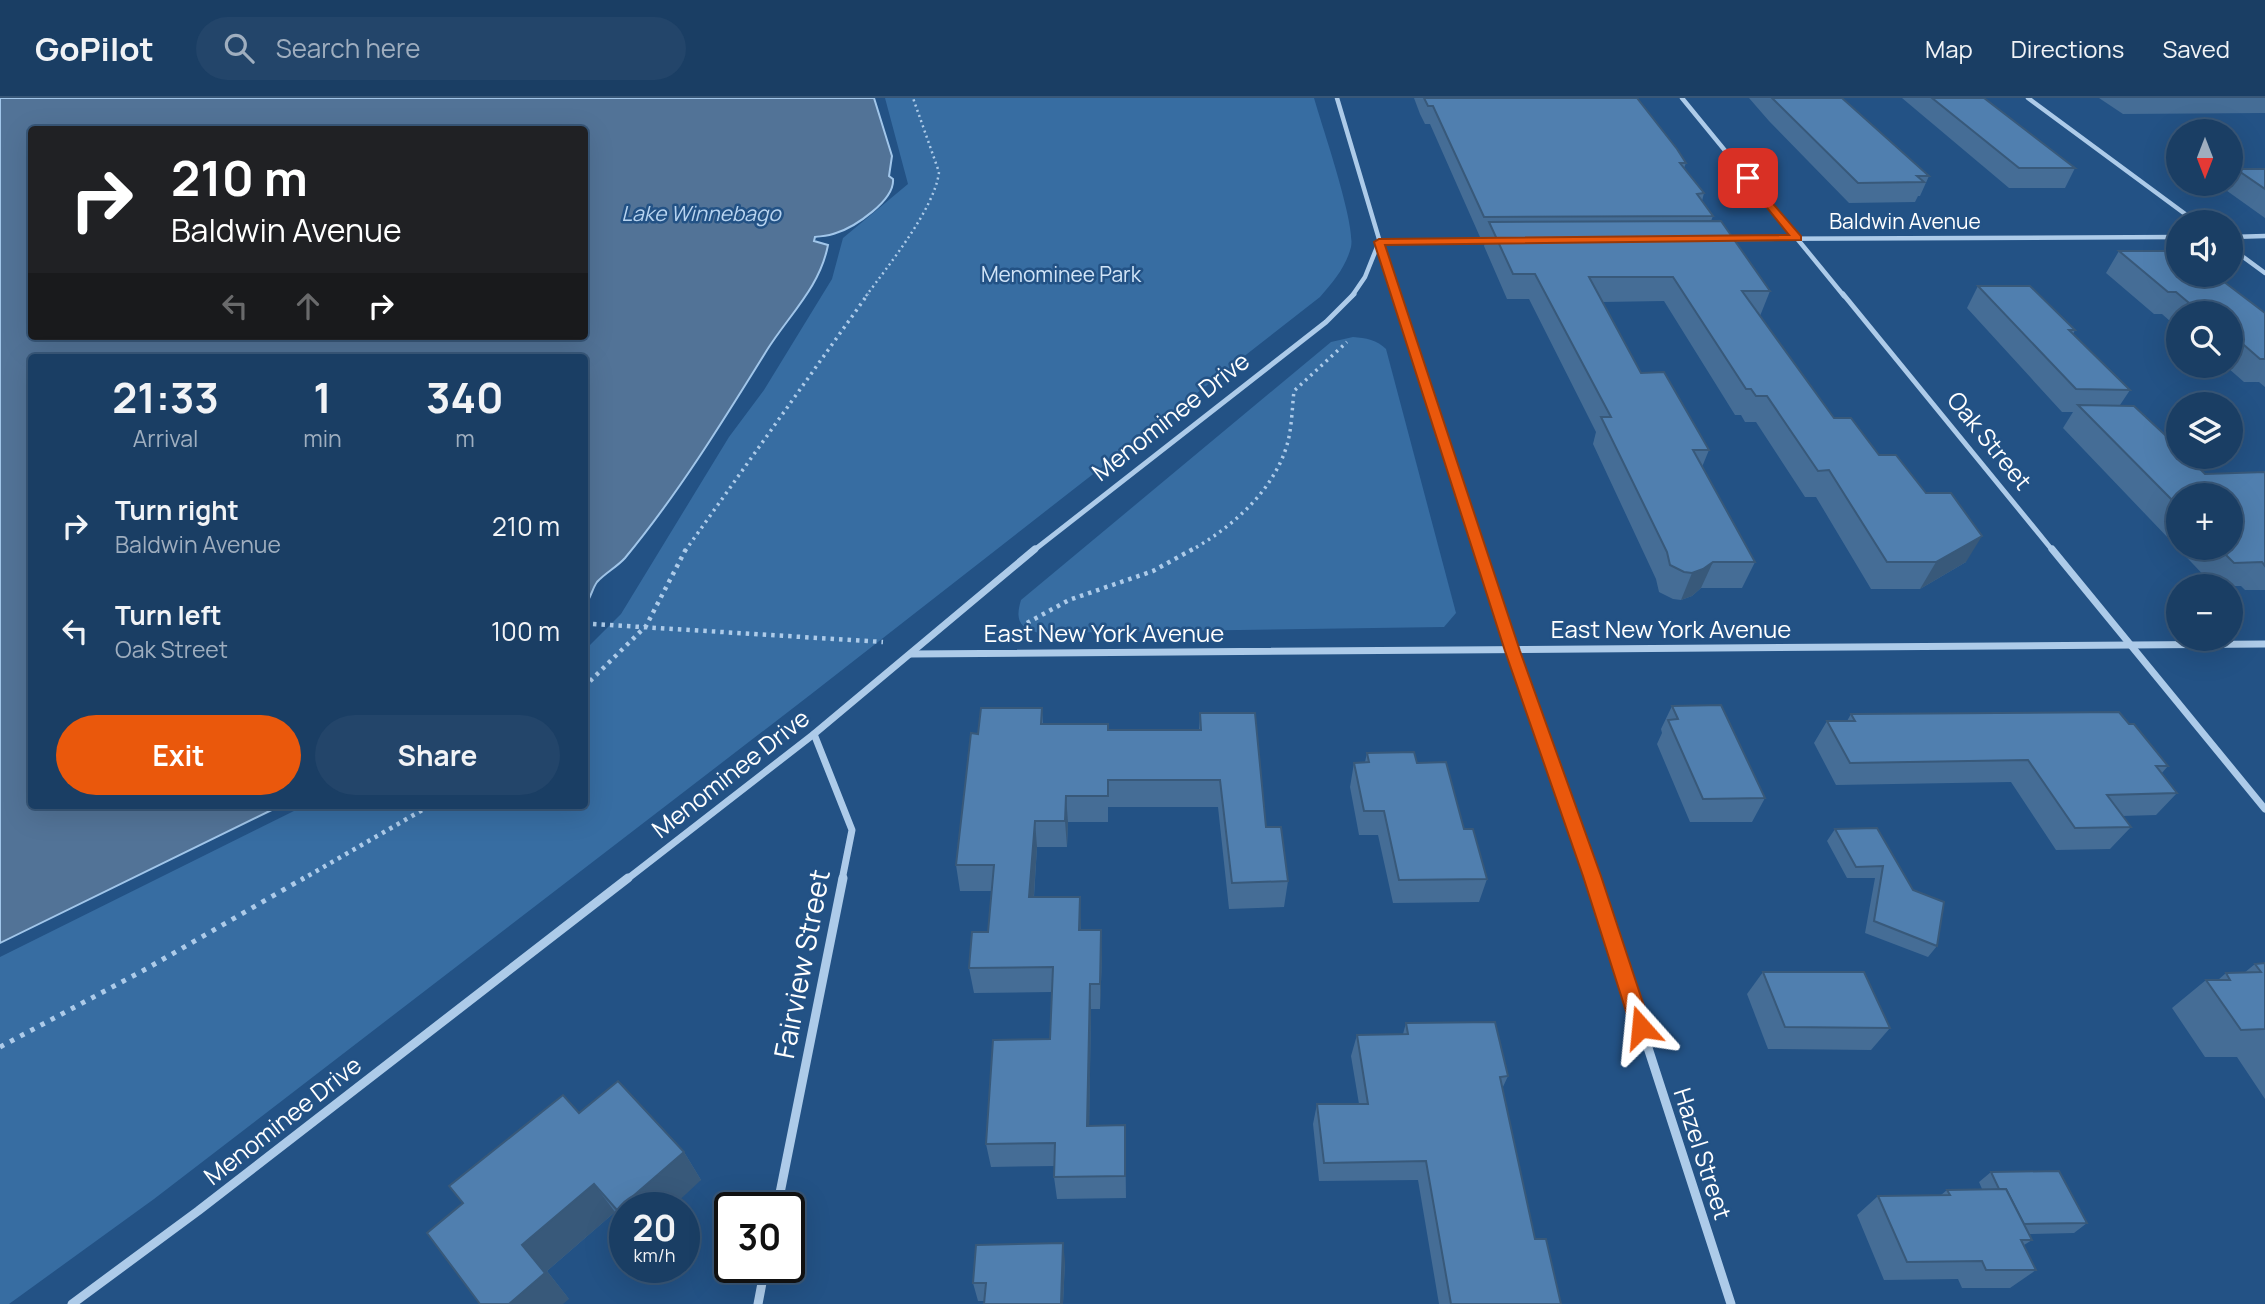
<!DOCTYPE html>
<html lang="en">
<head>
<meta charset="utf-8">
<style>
	body { margin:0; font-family:Manrope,sans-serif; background:#23456a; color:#f1f3f6; height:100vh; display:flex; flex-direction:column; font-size:26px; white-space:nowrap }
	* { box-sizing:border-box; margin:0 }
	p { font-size:23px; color:#9faebf }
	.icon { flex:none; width:38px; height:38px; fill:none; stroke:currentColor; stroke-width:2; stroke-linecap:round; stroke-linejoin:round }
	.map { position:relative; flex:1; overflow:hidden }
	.drawer { position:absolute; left:28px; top:256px; width:560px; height:455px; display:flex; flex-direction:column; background:#1a3e64; border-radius:7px; box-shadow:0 7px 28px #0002,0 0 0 2px #385778 }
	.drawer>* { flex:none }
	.top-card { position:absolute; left:28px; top:28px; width:560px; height:214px; border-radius:7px; box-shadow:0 7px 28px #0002,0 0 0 2px #385778; background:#202124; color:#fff; overflow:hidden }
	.needle { width:46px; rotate:180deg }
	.buttons { position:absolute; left:2166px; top:21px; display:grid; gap:14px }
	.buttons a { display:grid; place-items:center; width:77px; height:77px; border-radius:50%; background:#1a3e64; box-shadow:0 7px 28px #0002,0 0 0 2px #385778; font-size:35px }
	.speed { position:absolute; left:609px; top:1094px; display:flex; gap:14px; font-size:35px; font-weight:700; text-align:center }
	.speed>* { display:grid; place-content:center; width:91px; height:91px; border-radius:50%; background:#1a3e64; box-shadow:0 7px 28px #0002,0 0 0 2px #385778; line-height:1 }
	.speed small { font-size:18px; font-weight:400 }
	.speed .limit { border:4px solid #111; border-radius:10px; background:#fff; color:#111 }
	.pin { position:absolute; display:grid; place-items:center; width:60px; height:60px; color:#fff; margin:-30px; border-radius:14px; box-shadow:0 4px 10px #0006 }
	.me { position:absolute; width:77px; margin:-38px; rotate:342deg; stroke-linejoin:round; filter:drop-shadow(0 0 5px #0008) }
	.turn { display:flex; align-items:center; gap:24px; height:147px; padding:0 28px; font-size:32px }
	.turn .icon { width:91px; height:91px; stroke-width:2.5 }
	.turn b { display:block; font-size:49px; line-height:60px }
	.lanes { display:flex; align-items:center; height:66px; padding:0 28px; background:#0003; justify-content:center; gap:35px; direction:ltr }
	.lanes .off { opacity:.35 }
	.eta { display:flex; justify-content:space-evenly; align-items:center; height:119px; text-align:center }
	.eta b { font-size:42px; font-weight:700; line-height:49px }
	.action { display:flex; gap:14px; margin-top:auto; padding:14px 28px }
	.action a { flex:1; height:80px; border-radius:42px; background:#ea580c; color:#fff; font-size:28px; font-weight:700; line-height:80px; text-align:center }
	.action a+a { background:#23456a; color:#f1f3f6 }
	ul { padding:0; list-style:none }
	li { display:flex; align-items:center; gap:21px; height:105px; padding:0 28px }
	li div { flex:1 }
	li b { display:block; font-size:26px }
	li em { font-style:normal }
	header { display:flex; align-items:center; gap:42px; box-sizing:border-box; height:98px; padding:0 35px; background:#1a3e64; border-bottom:2px solid #385778 }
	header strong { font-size:33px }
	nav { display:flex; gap:38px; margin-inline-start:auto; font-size:24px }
	.search { width:490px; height:63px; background:#23456a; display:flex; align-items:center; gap:18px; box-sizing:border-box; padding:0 24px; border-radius:38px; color:#9faebf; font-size:26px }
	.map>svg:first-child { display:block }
	.green { fill:#376da2 }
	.water { fill:#527397; stroke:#a1c6ea; stroke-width:2; fill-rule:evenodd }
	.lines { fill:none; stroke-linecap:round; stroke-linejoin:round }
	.path-far3 { stroke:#adcbe9; stroke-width:2.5; stroke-dasharray:2 3.5; stroke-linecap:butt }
	.path-far2 { stroke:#adcbe9; stroke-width:3.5; stroke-dasharray:2.5 4.5; stroke-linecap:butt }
	.path-far1 { stroke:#adcbe9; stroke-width:4.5; stroke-dasharray:3.5 5; stroke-linecap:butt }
	.path { stroke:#adcbe9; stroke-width:5; stroke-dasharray:4.5 7; stroke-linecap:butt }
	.street-far3 { stroke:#adcbe9; stroke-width:4.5 }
	.street-far2 { stroke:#adcbe9; stroke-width:5 }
	.street-far1 { stroke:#adcbe9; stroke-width:7 }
	.street { stroke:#adcbe9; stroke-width:9 }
	.wall { fill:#456d96; fill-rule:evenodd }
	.shaded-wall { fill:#38597a }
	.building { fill:#507faf; stroke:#38597a; stroke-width:2 }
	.route { fill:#ea580c; stroke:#983908; stroke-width:2 }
	.labels { text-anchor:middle; stroke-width:5; stroke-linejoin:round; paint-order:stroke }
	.far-water-label { font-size:21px; font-style:italic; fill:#b8d4f0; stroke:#235285 }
	.far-street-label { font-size:21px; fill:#fff; stroke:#235285 }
	.far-park-label { font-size:21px; fill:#d1e4f7; stroke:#235285 }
	.street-label { font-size:24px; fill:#fff; stroke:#235285 }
	.near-street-label { font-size:28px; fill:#fff; stroke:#235285 }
</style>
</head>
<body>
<header>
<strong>GoPilot</strong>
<div class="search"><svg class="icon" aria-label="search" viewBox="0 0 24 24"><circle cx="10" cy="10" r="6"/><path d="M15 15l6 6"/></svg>Search here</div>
<nav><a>Map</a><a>Directions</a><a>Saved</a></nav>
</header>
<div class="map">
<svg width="2265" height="1206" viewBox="0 0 2265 1206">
	<rect width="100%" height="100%" fill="#235285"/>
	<!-- green -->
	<g class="green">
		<path d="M885 0H1314C1322 28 1356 126 1351 149 1346 169 1333 184 1320 199L810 597 154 1101 9 1206H0V859L306 707H584L585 552 621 516 729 339 764 292 832 181 843 140 908 86Z"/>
		<path d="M1353 239C1366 240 1377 242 1386 251L1456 515 1444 529 1039 535C1019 530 1015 522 1021 502L1331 244Z"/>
	</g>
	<!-- water -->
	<path class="water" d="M0 0H874L892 58 889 78 893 81C895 102 855 129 836 135 829 138 822 138 815 139L814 143 828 147C820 189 789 217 767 252 723 323 678 396 625 460 617 469 605 475 597 484 592 491 591 500 585 507L584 259H32V707H282L0 845ZM32 32H584V238H32Z"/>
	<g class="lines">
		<!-- path-far3 -->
		<path class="path-far3" d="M866 198C888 168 935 110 939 74L913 0"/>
		<!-- path-far2 -->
		<g class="path-far2">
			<polyline points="685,453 868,196"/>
			<path d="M1190 453C1231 430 1273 394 1287 347 1292 330 1292 310 1294 293L1347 244"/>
		</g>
		<!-- path-far1 -->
		<g class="path-far1">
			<polyline points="1027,525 1069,502 1153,473 1193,451"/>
			<polyline points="593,526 883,544"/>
			<polyline points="584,589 646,528 686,451"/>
			<polyline points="301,782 431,707"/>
		</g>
		<!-- path -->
		<polyline class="path" points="0,949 146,871 304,780"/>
		<!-- street-far3 -->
		<g class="street-far3">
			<polyline points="1337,0 1396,198"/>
			<polyline points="1682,0 1844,198"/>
			<polyline points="2028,0 2196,124"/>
			<polyline points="2231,139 2265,138"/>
			<polyline points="1725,141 2179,139"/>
			<polyline points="2231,150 2265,175"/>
			<polyline points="1352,198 1365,179 1379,144 1493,142"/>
		</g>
		<!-- street-far2 -->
		<g class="street-far2">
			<polyline points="1395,196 1479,453"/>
			<polyline points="1843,196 2053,453"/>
			<polyline points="1033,453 1326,224 1354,196"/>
		</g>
		<!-- street-far1 -->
		<g class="street-far1">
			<polyline points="1478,451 1593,782"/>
			<polyline points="2052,451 2265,711"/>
			<polyline points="911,556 2265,546"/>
			<polyline points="814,636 852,732 842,782"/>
			<polyline points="626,782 814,636 1035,451"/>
		</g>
		<!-- street -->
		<g class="street">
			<polyline points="1593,780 1731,1206"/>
			<polyline points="777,1110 843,780"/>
			<polyline points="72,1206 198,1113 628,780"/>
			<polyline points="758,1206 765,1169"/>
		</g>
	</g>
	<!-- wall -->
	<g class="wall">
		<polygon points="1414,0 1637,0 1686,65 1684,70 1704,95 1702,103 1713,118 1711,123 1770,193 1760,218 1834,320 1879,357 1966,464 1920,491 1871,491 1816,399 1805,399 1756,324 1745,324 1741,317 1735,317 1664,203 1603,204 1641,275 1709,352 1702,369 1755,464 1742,490 1701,490 1692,498 1681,502 1673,501 1659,494 1656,481 1593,346 1596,334 1529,201 1507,201 1484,148 1486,139 1480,139 1430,26 1425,26 1420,16"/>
		<polygon points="1749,0 1842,0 1929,78 1920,98 1918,98 1915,104 1849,105 1769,23"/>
		<polygon points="1902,0 1984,0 2075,70 2065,90 2009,90"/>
		<polygon points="2099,0 2265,0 2265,15 2123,16"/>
		<polygon points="2236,71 2265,71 2265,120 2223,90 2226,86 2231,86 2231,78"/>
		<polygon points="2119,153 2265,215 2265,289 2259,284 2244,284 2228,270 2223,270 2221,268 2231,268 2231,215 2179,215 2179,231 2162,216 2154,216 2106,175"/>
		<path d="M1978 188 2075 232 2073 236 2130 292 2120 307 2205 376 2265 374V492H2245L2241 488H2214L2063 330 2073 314H2062L1967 210ZM2179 397 2231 450H2179Z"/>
		<polygon points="1672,608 1765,700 1752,724 1690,724 1657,646 1662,635 1661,631"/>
		<polygon points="1042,610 1043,626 1108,632 1199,632 1200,615 1266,729 1288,783 1284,809 1229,811 1218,709 1108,709 1108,724 1068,724 1067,749 1037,749 1034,799 1081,825 1081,832 1102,858 1100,911 1091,911 1089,1028 1125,1027 1126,1100 1057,1101 1054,1079 1055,1068 991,1069 986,1046 1050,941 1052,894 974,895 969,870 988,834 992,793 960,793 956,767 978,636"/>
		<polygon points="1851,616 2129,626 2168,668 2161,676 2177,695 2156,717 2122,718 2131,729 2110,751 2056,752 2011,684 1836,687 1814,645 1827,623 1847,623"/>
		<polygon points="1367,655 1417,665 1464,731 1487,781 1479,804 1393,805 1378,737 1359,737 1350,689 1354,665 1365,664"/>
		<polygon points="1877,730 1937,848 1928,859 1865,835 1875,780 1847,780 1827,743 1835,731"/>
		<polygon points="2265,865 2265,1001 2237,959 2205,959 2172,910 2206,882 2218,882 2226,875 2244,875 2255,866"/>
		<polygon points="1763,874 1890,930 1871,952 1768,951 1747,896"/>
		<polygon points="1406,925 1508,978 1502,991 1535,1141 1561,1206 1439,1206 1418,1082 1319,1083 1313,1026 1317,1006 1359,1006 1351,958 1357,937 1403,936"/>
		<polygon points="579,1015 684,1054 701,1082 625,1110 625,1125 615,1114 547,1173 569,1201 427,1135"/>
		<polygon points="1991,1074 2087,1125 2074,1135 2029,1136 2032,1142 2024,1147 2036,1172 2010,1190 1962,1190 1958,1181 1884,1182 1857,1117 1878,1098 1941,1097 1947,1092 1982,1091 1979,1084"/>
		<polygon points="1065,1163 1063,1206 984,1206 984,1203 978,1203 973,1185"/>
	</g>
	<!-- shaded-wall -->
	<g class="shaded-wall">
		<polygon points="1982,438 1966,464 1920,491 1936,464"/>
		<polygon points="1713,464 1701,490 1692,498 1681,502 1692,475"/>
		<polygon points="1066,698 1068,724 1067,749 1065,723"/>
		<polygon points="1035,723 1037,749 1032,825 1029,799"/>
		<polygon points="1080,799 1081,825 1080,858 1079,832"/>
		<polygon points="1101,832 1102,858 1100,911 1100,886"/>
		<polygon points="1090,886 1091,911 1089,1051 1087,1028"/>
		<polygon points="684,1054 701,1082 671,1110 625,1110 625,1122 617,1112"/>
		<polygon points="594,1086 615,1114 547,1173 569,1201 563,1206 509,1206 522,1147"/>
		<polygon points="1063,1145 1065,1163 1063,1206 1061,1206"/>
	</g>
	<!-- building -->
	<g class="building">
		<polygon points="1424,0 1637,0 1677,51 1686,65 1680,65 1704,95 1697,96 1713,118 1484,119 1433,8 1428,8"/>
		<polygon points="1772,0 1842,0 1929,78 1917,78 1924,84 1858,85"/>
		<polygon points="1932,0 1984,0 2075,70 2019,70"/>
		<polygon points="2236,71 2265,71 2265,91"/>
		<polygon points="1721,123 1770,193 1742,193 1834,320 1851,320 1879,357 1896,357 1926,395 1951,395 1982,438 1936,464 1887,464 1829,372 1818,373 1767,298 1756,298 1751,291 1746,291 1673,179 1589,179 1641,275 1664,274 1709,352 1693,352 1755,464 1713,464 1703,471 1692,475 1684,474 1670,467 1667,454 1601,319 1611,319 1535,176 1513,176 1489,124"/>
		<polygon points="2119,153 2179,153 2179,177 2215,177 2265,215 2265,261 2260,261 2244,247 2239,247 2231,241 2231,215 2201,215 2176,194 2168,194"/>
		<polygon points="1978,188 2030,188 2075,232 2069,232 2130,292 2076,291"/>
		<polygon points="2078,307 2134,308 2179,350 2179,359 2188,359 2205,376 2265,374 2265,468 2262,464 2234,465 2219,450 2231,450 2231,397 2179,397 2179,409"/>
		<polygon points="1721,607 1765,700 1703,701 1668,622 1678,621 1672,608"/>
		<polygon points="981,610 1042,610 1041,626 1108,626 1108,632 1201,632 1200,615 1255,615 1266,729 1281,729 1288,783 1232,785 1220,682 1108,682 1108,698 1066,698 1065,723 1035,723 1029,799 1080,799 1079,832 1101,832 1100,886 1090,886 1087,1028 1125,1027 1125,1078 1054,1079 1055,1045 986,1046 993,942 1050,941 1053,869 969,870 972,834 988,834 994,767 956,767 971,635 978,636"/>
		<polygon points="2119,614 2129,626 2134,626 2168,668 2156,668 2177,695 2107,697 2131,729 2075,730 2028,662 1850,665 1827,623 1855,623 1851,616"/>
		<polygon points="1414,654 1417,665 1446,664 1464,731 1473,731 1487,781 1399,782 1384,713 1364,713 1354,665 1369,664 1367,655"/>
		<polygon points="1877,730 1913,792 1944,804 1937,848 1874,823 1883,768 1856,769 1835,731"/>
		<polygon points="2265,865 2265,931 2241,932 2206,882 2230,882 2226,875 2261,874 2255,866"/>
		<polygon points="1763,874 1864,874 1890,930 1785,929"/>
		<polygon points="1495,924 1508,978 1500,979 1535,1141 1546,1141 1561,1206 1451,1206 1426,1063 1324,1065 1317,1006 1368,1006 1357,937 1408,936 1406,925"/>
		<polygon points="618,983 684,1054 617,1112 594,1086 522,1147 545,1175 509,1206 480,1206 427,1135 463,1105 449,1088 563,997 579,1015"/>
		<polygon points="2059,1073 2087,1125 2024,1126 2006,1091 1999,1091 1991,1074"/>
		<polygon points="2006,1091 2032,1142 2021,1142 2036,1172 1986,1172 1982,1163 1907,1164 1878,1098 1950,1097 1947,1092"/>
		<polygon points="1063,1145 1061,1206 984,1206 986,1185 973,1185 976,1147"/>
	</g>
	<!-- route -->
	<polygon class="route" points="1748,77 1801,138 1801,142 1385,147 1520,553 1601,778 1651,929 1648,935 1641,938 1634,935 1631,929 1583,778 1505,553 1374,144 1379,141 1789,137 1743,80"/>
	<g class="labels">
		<!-- far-water labels -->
		<g class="far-water-label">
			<text x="701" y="123">Lake Winnebago</text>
		</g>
		<!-- far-street labels -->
		<g class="far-street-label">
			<text x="1905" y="131">Baldwin Avenue</text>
		</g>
		<!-- far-park labels -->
		<g class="far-park-label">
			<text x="1061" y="184">Menominee Park</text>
		</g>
		<!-- street labels -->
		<g class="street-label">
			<text transform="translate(1171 319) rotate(-38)" y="8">Menominee Drive</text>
			<text transform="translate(1989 343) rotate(51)" y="8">Oak Street</text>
			<text x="1671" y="540">East New York Avenue</text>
			<text x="1104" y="544">East New York Avenue</text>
			<text transform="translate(731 676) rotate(-38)" y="8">Menominee Drive</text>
			<text transform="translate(283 1023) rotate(-38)" y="8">Menominee Drive</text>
			<text transform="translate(1702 1056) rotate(72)" y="8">Hazel Street</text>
		</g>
		<!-- near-street labels -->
		<g class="near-street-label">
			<text transform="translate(802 866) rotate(-79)" y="10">Fairview Street</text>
		</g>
	</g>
</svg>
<div class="buttons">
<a><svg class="needle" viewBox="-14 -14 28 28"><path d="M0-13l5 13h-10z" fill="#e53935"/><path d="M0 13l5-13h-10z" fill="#9faebf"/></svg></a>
<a><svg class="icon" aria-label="sound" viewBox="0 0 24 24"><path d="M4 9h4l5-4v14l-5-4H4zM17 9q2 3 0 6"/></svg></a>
<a><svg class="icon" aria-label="search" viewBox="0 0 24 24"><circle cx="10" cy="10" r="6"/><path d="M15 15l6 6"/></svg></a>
<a><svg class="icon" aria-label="layers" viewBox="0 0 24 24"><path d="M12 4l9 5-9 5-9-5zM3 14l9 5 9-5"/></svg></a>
<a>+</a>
<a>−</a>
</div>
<div class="speed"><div>20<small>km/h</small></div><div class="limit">30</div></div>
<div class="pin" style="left:1748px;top:80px;background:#d93025"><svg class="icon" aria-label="arrive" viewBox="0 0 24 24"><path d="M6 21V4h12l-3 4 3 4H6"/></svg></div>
<svg class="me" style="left:1641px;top:929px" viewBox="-20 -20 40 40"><path d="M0-17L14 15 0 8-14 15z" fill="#ea580c" stroke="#fff" stroke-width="4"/></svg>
<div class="top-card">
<div class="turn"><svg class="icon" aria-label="right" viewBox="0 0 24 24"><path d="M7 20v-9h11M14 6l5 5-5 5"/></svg><div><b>210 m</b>Baldwin Avenue</div></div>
<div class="lanes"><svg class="icon off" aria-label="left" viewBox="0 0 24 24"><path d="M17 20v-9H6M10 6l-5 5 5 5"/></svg><svg class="icon off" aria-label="ahead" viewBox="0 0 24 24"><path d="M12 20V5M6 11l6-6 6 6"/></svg><svg class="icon" aria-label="right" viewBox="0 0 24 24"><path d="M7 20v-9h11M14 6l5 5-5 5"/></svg></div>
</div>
<section class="drawer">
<div class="eta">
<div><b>21:33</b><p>Arrival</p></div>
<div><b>1</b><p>min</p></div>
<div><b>340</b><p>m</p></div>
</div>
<ul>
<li><svg class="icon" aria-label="right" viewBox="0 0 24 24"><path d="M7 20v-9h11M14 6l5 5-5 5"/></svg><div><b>Turn right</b><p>Baldwin Avenue</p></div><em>210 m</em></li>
<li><svg class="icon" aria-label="left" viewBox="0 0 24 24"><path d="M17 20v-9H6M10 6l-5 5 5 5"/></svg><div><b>Turn left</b><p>Oak Street</p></div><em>100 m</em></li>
</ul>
<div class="action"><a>Exit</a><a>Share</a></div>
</section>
</div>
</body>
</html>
